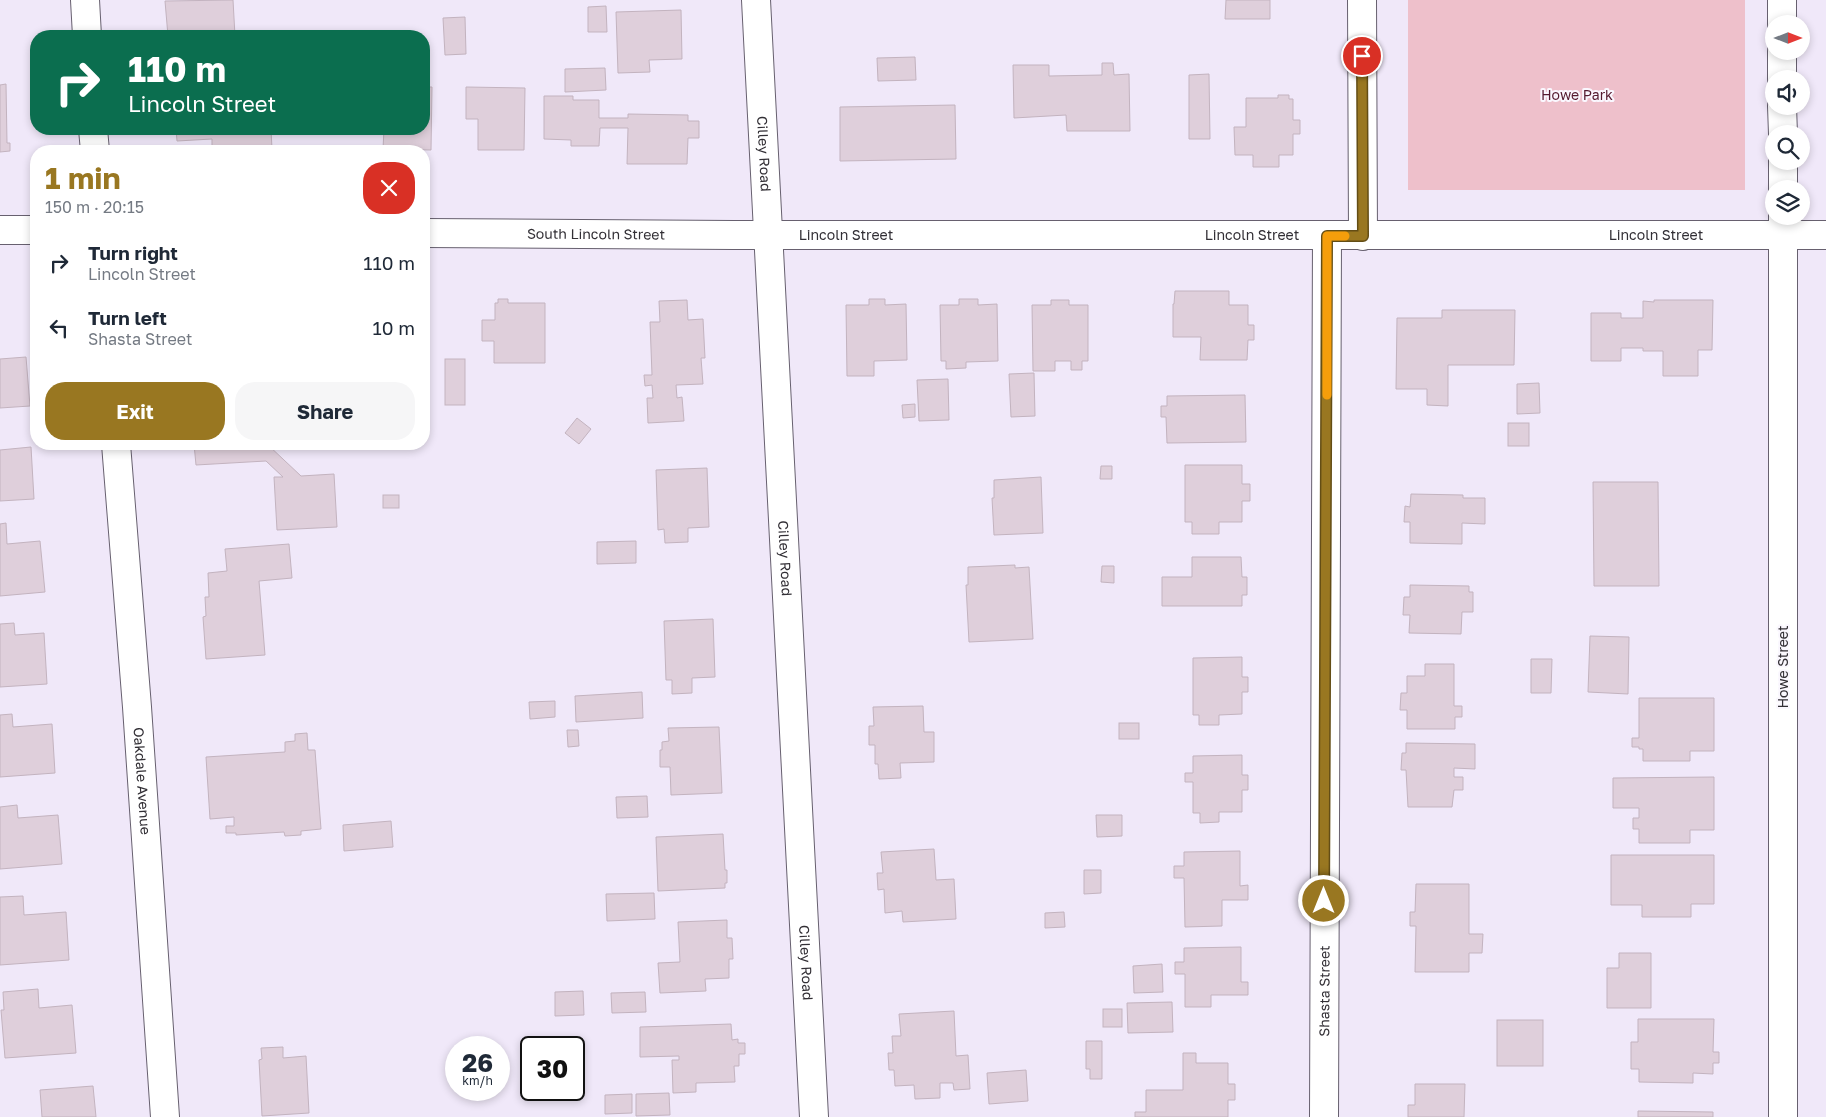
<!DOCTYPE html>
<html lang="en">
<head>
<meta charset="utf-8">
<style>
	body { margin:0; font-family:"Golos Text",sans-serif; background:#f6f6f7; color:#1f2937; height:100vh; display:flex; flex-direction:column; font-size:19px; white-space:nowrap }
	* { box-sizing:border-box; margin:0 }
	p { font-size:16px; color:#747a83 }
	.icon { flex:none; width:28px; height:28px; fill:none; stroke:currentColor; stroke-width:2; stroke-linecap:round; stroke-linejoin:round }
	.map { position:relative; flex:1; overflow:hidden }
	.drawer { position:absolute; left:30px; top:145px; width:400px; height:305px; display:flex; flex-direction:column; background:#fff; border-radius:20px; box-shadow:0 2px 8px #0003 }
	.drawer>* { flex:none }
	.top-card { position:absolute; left:30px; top:30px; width:400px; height:105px; border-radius:20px; box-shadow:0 2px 8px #0003; background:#0b6e4f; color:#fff; overflow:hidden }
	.needle { width:32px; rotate:90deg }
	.buttons { position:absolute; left:1765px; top:15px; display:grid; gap:10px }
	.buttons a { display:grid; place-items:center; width:45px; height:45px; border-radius:50%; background:#fff; box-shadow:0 2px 8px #0003; font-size:25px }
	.speed { position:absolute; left:445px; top:1036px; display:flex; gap:10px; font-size:25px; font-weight:700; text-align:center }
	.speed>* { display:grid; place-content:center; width:65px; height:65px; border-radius:50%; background:#fff; box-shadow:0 2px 8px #0003; line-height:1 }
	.speed small { font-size:12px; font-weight:400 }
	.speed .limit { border:2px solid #111; border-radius:8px; background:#fff; color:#111 }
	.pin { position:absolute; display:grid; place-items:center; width:42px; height:42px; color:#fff; margin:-21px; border:2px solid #fff; border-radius:50%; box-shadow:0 1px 5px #0007 }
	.me { position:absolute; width:55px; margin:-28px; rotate:0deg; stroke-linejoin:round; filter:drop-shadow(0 0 4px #0008) }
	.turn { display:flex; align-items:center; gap:18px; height:105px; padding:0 15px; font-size:22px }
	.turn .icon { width:65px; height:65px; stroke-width:2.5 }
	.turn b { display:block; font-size:35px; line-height:42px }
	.round { display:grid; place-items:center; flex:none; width:52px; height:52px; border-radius:20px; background:#f6f6f7 }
	.overview { display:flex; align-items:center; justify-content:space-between; height:85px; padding:0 15px }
	h1 { font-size:30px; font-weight:700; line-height:38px; color:#997721 }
	.button { display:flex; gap:10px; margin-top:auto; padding:10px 15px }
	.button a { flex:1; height:58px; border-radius:20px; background:#997721; color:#fff; font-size:20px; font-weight:700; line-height:58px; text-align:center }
	.button a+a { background:#f6f6f7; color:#1f2937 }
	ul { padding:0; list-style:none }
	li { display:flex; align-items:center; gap:15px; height:65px; padding:0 15px }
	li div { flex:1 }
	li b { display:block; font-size:19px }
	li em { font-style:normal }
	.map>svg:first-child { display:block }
	.green { fill:#eec0cb }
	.building { fill:#dfcfdb; stroke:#c3b3bf }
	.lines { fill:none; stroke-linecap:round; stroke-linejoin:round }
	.minor-casing { stroke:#67606f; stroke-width:30 }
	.tertiary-casing { stroke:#67606f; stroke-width:30 }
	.minor { stroke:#fff; stroke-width:28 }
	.tertiary { stroke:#fff; stroke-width:28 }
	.route-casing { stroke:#634d15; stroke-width:12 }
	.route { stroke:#997721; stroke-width:9 }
	.slow { stroke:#f59e0b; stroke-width:9 }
	.labels { text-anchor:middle; stroke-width:4; stroke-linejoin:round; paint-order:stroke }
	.park-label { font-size:14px; fill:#551a2f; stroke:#faf7fe }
	.street-label { font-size:14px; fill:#322f35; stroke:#faf7fe }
</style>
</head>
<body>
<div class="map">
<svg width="1826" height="1117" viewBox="0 0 1826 1117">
	<rect width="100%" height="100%" fill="#f0e8f9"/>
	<!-- green -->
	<rect class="green" x="1408" y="0" width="337" height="190"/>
	<!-- building -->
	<g class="building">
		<polygon points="233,0 235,36 168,36 165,1"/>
		<polygon points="1226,0 1270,0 1270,19 1225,19"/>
		<polygon points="606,6 607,32 588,32 588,7"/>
		<polygon points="681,10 682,59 649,60 650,72 618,73 616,12"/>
		<polygon points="465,17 466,54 445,55 443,18"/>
		<polygon points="399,33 399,36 354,36"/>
		<polygon points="915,57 916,80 878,81 877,58"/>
		<polygon points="1102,63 1113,63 1114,75 1129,74 1130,131 1067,131 1066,115 1014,118 1013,65 1049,65 1049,76 1102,75"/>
		<polygon points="605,68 606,90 565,92 565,69"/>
		<polygon points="1209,74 1210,139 1189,139 1189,75"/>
		<polygon points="6,84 7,143 10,143 10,151 0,152 0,85"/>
		<polygon points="424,87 432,87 431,150 383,149 384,129 424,129"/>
		<polygon points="466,87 525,88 524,150 478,150 478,119 466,119"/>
		<polygon points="1278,95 1289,95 1289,99 1293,99 1293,120 1300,120 1300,134 1293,134 1293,155 1279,155 1279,167 1253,167 1253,155 1235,155 1234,127 1246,127 1246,98 1278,98"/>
		<polygon points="544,96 573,96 573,100 599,100 599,118 628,118 628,114 688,115 688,121 699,121 699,138 688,138 687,164 627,164 628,128 600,128 599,146 571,146 571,140 544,139"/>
		<polygon points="955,105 956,159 840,161 840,107"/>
		<polygon points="176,129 271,129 272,149 212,149 212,139 177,141"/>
		<polygon points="1175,291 1229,291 1229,305 1248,305 1248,325 1254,325 1254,340 1248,340 1247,360 1200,360 1201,337 1173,337 1173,304 1174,304"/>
		<polygon points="498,299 508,299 508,303 545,303 545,363 494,363 494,341 482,341 482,320 495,320 495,303 498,303"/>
		<polygon points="869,299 885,299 885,305 906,304 907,360 874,361 874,376 847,376 846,305 869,305"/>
		<polygon points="959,299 978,299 978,305 997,304 998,361 966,362 966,368 946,369 946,361 941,361 940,305 959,305"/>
		<polygon points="687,300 688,320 703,319 705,358 701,358 703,384 676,385 677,398 682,397 684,421 648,423 647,398 653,398 652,385 645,386 644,375 652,375 650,322 660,322 659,301"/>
		<polygon points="1051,300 1069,300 1069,305 1088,305 1088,361 1082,361 1082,370 1071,370 1071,361 1055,361 1055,371 1033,371 1032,305 1051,305"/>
		<polygon points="1654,300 1713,300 1712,350 1698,350 1698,376 1663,376 1663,351 1643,351 1643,348 1621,348 1621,361 1591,361 1591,313 1621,313 1621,318 1643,318 1643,301 1654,302"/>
		<polygon points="1442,310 1515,310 1514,365 1448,365 1448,406 1427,405 1427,389 1396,389 1397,318 1442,318"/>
		<rect x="424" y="312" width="3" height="25"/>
		<polygon points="26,357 30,406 0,408 0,359"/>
		<rect x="445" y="359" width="20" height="46"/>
		<polygon points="1034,373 1035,416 1011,417 1009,374"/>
		<polygon points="948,379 949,420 919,421 917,380"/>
		<polygon points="1539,383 1540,413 1517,414 1517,384"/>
		<polygon points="1245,395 1246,442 1167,443 1166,417 1161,417 1161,406 1167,406 1167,396"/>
		<polygon points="915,404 915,417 903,418 902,405"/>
		<polygon points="577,418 591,429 579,444 565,433"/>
		<rect x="1508" y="423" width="21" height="23"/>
		<polygon points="194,444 267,444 301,476 334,474 337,527 277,530 274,477 283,477 266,461 196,465"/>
		<polygon points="31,447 34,499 0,501 0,450"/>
		<polygon points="1185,465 1242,465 1242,484 1250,484 1250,501 1242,501 1242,522 1219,522 1219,534 1192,534 1192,522 1185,522"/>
		<polygon points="1101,466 1112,466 1112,479 1100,479"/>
		<polygon points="707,468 709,527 688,528 688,542 665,543 664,529 658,530 656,470"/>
		<polygon points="1041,477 1043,533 994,535 992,498 994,498 994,480"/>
		<polygon points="1593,482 1658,482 1659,586 1594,586"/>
		<polygon points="1411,494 1463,495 1463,498 1485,498 1485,524 1462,523 1462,544 1410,543 1410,522 1404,522 1405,506 1410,507"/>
		<rect x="383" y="495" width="16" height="13"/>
		<polygon points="6,523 7,544 40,541 45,592 0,596 0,524"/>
		<polygon points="636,541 636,563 597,564 597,542"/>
		<polygon points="289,544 292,578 259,581 265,655 206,659 203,617 206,616 205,597 209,597 208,573 227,571 225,549"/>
		<polygon points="1192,557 1241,557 1242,577 1247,577 1247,595 1242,595 1242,606 1162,606 1162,577 1192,577"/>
		<polygon points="1015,565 1015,568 1029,567 1033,639 969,642 966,585 968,585 968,567"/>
		<polygon points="1102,566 1114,566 1114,583 1101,582"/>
		<polygon points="1410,585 1469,586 1469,592 1473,592 1473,612 1462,612 1461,634 1409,633 1410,615 1403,615 1404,597 1410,597"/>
		<polygon points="713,619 715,677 692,678 692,693 672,694 672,680 666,680 664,621"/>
		<polygon points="14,623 15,635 44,633 47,684 0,687 0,624"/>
		<polygon points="1590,636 1629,637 1628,694 1588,692"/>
		<polygon points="1242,657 1242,677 1248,677 1248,692 1242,692 1242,714 1219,715 1219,725 1199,725 1199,715 1193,715 1193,658"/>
		<polygon points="1531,659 1552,659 1551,693 1531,693"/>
		<polygon points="1425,664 1454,664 1454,706 1462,706 1462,717 1455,717 1455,729 1407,729 1407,710 1400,710 1401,693 1407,693 1407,676 1425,676"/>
		<polygon points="642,692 643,718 576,722 575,696"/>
		<polygon points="1639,698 1714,698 1714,751 1690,751 1690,761 1643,761 1643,749 1639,749 1639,747 1632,747 1632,738 1639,738"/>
		<polygon points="555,701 555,717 530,719 529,702"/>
		<polygon points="923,706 924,732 934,732 934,762 900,763 901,778 879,779 878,764 875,764 875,745 869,745 869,726 874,726 873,707"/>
		<polygon points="12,714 13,727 52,724 55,773 0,777 0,715"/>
		<rect x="1119" y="723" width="20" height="16"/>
		<polygon points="719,727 722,793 671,795 670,767 660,767 660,750 662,750 662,742 669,741 668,728"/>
		<polygon points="567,730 578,730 579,746 568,747"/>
		<polygon points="307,733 308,750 315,750 321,829 301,831 301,835 285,836 284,832 236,835 236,833 226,833 226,826 234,826 234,817 210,819 206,757 285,752 285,742 295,741 295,734"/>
		<polygon points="1406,743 1475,744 1475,769 1454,768 1454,777 1463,777 1463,790 1454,790 1452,807 1408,807 1406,770 1401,770 1402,753 1406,753"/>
		<polygon points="1242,755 1242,775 1248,775 1248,790 1242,790 1242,812 1219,812 1219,822 1200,823 1200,813 1193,813 1193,782 1185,782 1185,773 1193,773 1193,756"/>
		<polygon points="1714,777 1714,830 1690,830 1690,843 1639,843 1639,829 1633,829 1633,818 1639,818 1639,808 1613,808 1613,778"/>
		<polygon points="647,796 648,817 617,818 616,797"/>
		<polygon points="17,805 18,818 58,815 62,864 0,869 0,807"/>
		<polygon points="1096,815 1122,815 1122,836 1097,837"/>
		<polygon points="391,821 393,847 344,851 343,825"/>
		<polygon points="723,834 725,870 727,870 727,883 725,883 725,888 658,891 656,837"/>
		<polygon points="934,849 936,880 954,879 956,919 903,922 902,911 885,913 884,889 878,890 877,873 883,873 881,852"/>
		<polygon points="1240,851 1240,886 1248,885 1248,900 1222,900 1222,926 1185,927 1184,878 1174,878 1174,866 1184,866 1184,852"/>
		<polygon points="1611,855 1714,855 1714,904 1691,904 1691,917 1642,917 1642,905 1611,905"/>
		<polygon points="1084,870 1101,870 1101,893 1084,894"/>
		<polygon points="1416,884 1469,884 1469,934 1483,934 1482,953 1469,953 1469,972 1415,972 1416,926 1410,926 1410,912 1415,912"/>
		<polygon points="654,893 655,919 607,921 606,894"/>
		<polygon points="23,896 24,915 66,912 69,960 0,965 0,897"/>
		<polygon points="1064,912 1065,927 1045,928 1045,913"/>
		<polygon points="727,920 727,938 732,938 733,959 729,959 729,978 705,979 706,991 660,993 658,963 680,962 678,922"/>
		<polygon points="1241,947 1241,982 1248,982 1248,995 1211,995 1211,1007 1185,1007 1185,974 1175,974 1175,962 1184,962 1184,948"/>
		<polygon points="1619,953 1651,953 1651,1008 1607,1008 1607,968 1619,968"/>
		<polygon points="1162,964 1163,992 1134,993 1133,966"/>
		<polygon points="38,989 39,1008 72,1005 76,1053 5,1058 1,1010 4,1010 3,992"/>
		<polygon points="583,991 584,1015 555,1016 555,992"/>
		<polygon points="645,992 646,1012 612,1013 611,993"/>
		<polygon points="1172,1002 1173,1032 1128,1033 1127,1003"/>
		<rect x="1103" y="1009" width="19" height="18"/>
		<polygon points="954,1011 956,1056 968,1055 970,1089 954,1090 953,1083 940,1083 940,1098 915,1099 914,1085 895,1086 894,1070 889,1070 888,1053 893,1053 892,1036 901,1036 899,1014"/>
		<polygon points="1638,1019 1714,1019 1713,1052 1719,1052 1719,1063 1713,1063 1713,1074 1693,1073 1693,1083 1639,1082 1639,1069 1631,1069 1631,1042 1638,1042"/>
		<rect x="1497" y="1020" width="46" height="46"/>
		<polygon points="731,1024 732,1040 738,1039 738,1043 745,1043 745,1054 739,1054 739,1066 734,1066 735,1082 696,1083 696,1092 673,1093 672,1060 679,1060 679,1056 640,1057 640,1027"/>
		<polygon points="1086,1041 1102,1041 1102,1079 1090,1079 1090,1069 1086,1069"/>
		<polygon points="283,1047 283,1058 306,1056 309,1113 262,1116 259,1060 262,1059 261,1048"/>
		<polygon points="1183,1053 1196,1053 1196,1063 1228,1063 1228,1084 1235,1084 1235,1100 1228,1100 1228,1117 1135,1117 1135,1112 1146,1112 1146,1090 1183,1090"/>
		<polygon points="1026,1070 1028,1101 989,1104 987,1073"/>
		<polygon points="1415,1084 1465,1084 1464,1117 1408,1117 1408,1105 1415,1105"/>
		<polygon points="93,1086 96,1117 42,1117 40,1090"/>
		<polygon points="669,1093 670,1115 636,1116 636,1094"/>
		<polygon points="632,1094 632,1113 605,1114 605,1095"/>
		<polygon points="1638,1111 1713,1112 1713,1117 1638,1117"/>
	</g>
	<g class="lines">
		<!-- minor casing -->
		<g class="minor-casing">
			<g id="minor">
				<polyline points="85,0 87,36"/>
				<polyline points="1362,0 1363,236"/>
				<polyline points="1782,0 1782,24"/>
				<polyline points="1782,51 1782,79"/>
				<polyline points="1782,106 1783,134"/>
				<polyline points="93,129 95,151"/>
				<polyline points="1783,161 1783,189"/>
				<polyline points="1783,216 1783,1117"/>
				<polyline points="0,230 36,230"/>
				<path id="s1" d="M424 233 733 235H1826"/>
				<path id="s2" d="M116 444 137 707 165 1117"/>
				<path id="s3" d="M1324 1117 1327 236"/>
			</g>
		</g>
		<!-- tertiary casing -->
		<g class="tertiary-casing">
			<g id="tertiary">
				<path id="s4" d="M756 0 814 1117"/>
			</g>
		</g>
		<!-- minor -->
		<use href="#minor" class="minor"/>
		<!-- tertiary -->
		<use href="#tertiary" class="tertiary"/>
	</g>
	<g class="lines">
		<!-- route casing -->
		<g class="route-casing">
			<polyline id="route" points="1324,901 1327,236 1363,236 1362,56"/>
		</g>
		<!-- route -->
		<use href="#route" class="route"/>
		<!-- slow -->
		<polyline class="slow" points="1327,395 1327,236 1345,236"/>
	</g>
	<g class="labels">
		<!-- park labels -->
		<g class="park-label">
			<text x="1577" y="100">Howe Park</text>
		</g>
		<!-- street labels -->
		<g class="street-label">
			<text dy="5" stroke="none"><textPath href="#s4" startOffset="154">Cilley Road</textPath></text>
			<text dy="5" stroke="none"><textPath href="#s1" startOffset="172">South Lincoln Street</textPath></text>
			<text dy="5" stroke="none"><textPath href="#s1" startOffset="422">Lincoln Street</textPath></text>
			<text dy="5" stroke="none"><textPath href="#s1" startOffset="828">Lincoln Street</textPath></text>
			<text dy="5" stroke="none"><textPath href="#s1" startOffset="1232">Lincoln Street</textPath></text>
			<text dy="5" stroke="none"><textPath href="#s4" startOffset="559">Cilley Road</textPath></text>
			<text transform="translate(1783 667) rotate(-90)" y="5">Howe Street</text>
			<text dy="5" stroke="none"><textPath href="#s2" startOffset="338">Oakdale Avenue</textPath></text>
			<text dy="5" stroke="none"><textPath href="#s4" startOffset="964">Cilley Road</textPath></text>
			<text dy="5" stroke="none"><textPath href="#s3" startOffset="126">Shasta Street</textPath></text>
		</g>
	</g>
</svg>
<div class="buttons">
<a><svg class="needle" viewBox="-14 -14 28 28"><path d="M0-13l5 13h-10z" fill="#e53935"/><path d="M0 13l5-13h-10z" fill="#747a83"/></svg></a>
<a><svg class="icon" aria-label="sound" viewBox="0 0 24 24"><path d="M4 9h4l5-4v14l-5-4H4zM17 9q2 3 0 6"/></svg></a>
<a><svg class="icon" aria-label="search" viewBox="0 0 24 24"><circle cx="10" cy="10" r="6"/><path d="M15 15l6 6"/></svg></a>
<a><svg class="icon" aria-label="layers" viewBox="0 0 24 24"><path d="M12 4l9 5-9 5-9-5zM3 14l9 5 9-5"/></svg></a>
</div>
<div class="speed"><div>26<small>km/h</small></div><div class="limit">30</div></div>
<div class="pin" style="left:1362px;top:56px;background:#d93025"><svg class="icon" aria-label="arrive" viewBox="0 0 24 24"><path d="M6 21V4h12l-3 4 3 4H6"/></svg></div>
<svg class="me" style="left:1324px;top:901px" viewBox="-20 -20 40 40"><circle r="17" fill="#997721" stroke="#fff" stroke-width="3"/><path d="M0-11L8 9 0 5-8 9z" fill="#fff"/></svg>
<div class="top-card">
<div class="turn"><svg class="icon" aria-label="right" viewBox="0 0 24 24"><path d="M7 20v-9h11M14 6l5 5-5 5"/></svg><div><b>110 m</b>Lincoln Street</div></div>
</div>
<section class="drawer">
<div class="overview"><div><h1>1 min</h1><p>150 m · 20:15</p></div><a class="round" style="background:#d93025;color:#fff"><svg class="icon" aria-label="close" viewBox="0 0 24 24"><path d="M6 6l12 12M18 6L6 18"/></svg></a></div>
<ul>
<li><svg class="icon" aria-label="right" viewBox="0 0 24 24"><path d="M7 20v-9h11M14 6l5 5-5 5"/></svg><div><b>Turn right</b><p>Lincoln Street</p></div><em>110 m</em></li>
<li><svg class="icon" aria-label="left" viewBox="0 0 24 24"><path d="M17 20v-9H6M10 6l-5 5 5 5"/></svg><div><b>Turn left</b><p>Shasta Street</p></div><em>10 m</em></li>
</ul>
<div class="button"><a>Exit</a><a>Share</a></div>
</section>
</div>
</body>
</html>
